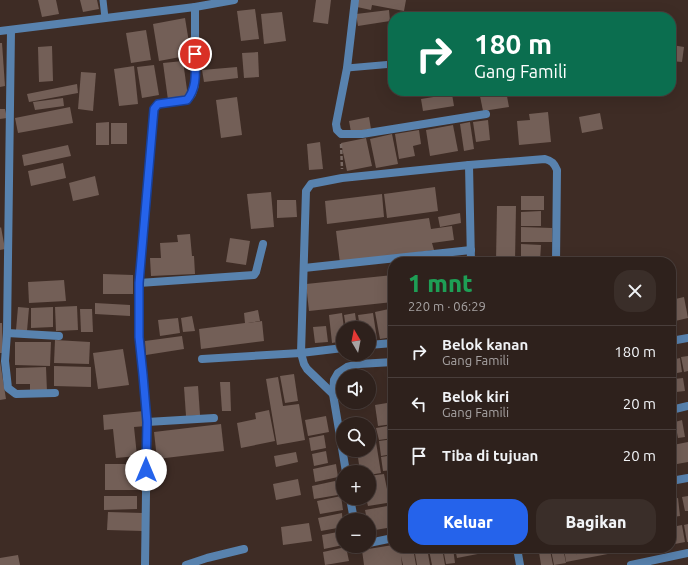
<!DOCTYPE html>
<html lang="id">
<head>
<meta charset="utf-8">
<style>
	body { margin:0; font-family:Ubuntu,sans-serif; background:#3a2e29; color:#f1f3f6; height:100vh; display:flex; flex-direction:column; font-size:15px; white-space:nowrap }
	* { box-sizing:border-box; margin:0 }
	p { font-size:13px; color:#a7a3a3 }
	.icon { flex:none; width:22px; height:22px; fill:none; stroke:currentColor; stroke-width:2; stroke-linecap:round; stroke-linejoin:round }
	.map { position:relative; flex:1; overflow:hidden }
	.drawer { position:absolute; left:388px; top:257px; width:288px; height:296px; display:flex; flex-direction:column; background:#2e211c; border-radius:16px; box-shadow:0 4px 16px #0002,0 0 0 1px #493e3b }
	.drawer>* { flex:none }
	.top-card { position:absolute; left:388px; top:12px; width:288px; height:84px; border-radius:16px; box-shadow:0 4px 16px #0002,0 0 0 1px #493e3b; background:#0b6e4f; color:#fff; overflow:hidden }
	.needle { width:26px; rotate:350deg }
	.buttons { position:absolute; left:336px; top:321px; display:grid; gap:8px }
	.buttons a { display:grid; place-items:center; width:40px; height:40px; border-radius:50%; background:#2e211c; box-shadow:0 4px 16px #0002,0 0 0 1px #493e3b; font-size:20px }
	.pin { position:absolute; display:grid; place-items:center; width:34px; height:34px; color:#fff; margin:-17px; border:2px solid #fff; border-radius:50%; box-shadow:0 1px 4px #0007 }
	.me { position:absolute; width:44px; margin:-22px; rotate:0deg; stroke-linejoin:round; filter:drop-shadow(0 0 3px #0008) }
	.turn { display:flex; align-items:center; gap:14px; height:84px; padding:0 20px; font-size:18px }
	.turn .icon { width:52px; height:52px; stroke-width:2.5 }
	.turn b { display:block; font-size:28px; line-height:34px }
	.round { display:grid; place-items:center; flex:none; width:42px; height:42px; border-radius:16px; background:#3a2e29 }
	.headline { display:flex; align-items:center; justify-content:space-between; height:68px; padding:0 20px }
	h1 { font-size:24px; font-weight:800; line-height:30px; color:#1e9e55 }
	.cta { display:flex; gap:8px; margin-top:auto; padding:8px 20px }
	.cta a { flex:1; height:46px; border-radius:16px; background:#2563eb; color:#fff; font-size:16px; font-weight:800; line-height:46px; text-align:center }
	.cta a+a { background:#3a2e29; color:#f1f3f6 }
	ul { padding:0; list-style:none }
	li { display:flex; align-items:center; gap:12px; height:52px; padding:0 20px; border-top:1px solid #493e3b }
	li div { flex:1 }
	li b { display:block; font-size:15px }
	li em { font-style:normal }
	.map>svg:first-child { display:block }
	.building { fill:#735f57 }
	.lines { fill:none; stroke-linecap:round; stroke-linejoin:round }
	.path { stroke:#7a6a64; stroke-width:2.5; stroke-dasharray:4 2; stroke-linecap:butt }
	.service { stroke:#5882ae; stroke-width:7 }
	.minor { stroke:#5882ae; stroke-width:8 }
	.route-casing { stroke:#184099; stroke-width:10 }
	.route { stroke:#2563eb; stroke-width:7 }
</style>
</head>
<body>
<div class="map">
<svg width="688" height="565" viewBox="0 0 688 565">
	<rect width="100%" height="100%" fill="#3e2c25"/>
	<!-- building -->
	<g class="building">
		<polygon points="38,0 56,0 59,14 42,17"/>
		<polygon points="80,0 97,0 99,9 83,12"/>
		<polygon points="316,0 331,0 328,24 313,22"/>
		<polygon points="358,0 406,0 404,11 372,5 371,10 357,7"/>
		<polygon points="255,9 259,39 241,41 237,11"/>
		<polygon points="389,10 390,21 358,26 356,14"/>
		<polygon points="282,12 286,41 264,44 261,14"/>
		<polygon points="185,18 191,55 159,61 153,24"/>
		<polygon points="146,30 151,60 131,63 126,33"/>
		<polygon points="0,43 2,43 5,86 0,87"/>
		<polygon points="672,45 684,47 682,62 671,61"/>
		<polygon points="52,46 53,81 39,82 38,47"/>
		<polygon points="258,52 259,77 244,78 242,53"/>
		<polygon points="183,61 188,97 168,100 163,63"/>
		<polygon points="154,65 159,95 142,98 137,67"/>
		<polygon points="134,66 138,104 119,106 114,69"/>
		<polygon points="237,67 238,78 204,82 202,70"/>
		<polygon points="81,72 96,73 93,111 78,109"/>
		<polygon points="77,84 78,93 29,102 27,94"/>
		<polygon points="420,91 445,91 446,92 421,96"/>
		<polygon points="506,91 509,107 483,111 480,96"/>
		<polygon points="452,94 454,106 423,111 421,99"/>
		<polygon points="237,97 242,135 221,138 216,100"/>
		<polygon points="63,98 64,106 35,110 33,102"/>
		<polygon points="70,107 73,123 18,133 15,118"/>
		<polygon points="0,109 5,109 7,118 0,119"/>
		<polygon points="548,112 551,142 519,145 517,121 530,120 529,114"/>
		<polygon points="600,113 603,129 582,133 579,117"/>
		<polygon points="369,117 371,129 351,132 349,121"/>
		<polygon points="488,120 490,140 476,142 473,122"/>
		<polygon points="109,122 109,145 96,145 96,123"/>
		<polygon points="470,122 474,149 464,151 460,124"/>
		<rect x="111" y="123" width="16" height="21"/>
		<polygon points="453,125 458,151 430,156 426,130"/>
		<polygon points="419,130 421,144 413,146 415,156 399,159 395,134"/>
		<polygon points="392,134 398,164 376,168 370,139"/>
		<polygon points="366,138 372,166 347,171 341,143"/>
		<polygon points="320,142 323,169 309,170 307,144"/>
		<polygon points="68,145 71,156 24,166 22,155"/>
		<polygon points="63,163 66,178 31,186 28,171"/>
		<polygon points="95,176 99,195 73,201 69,183"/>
		<polygon points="435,187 438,211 387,218 384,194"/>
		<polygon points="271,192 274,227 251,229 247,194"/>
		<polygon points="382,194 384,217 327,224 325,201"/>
		<rect x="521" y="196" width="23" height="14"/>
		<polygon points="277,200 296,200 297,217 277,218"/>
		<polygon points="497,206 516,206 515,262 496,262"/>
		<polygon points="541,211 541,226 521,226 521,212"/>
		<polygon points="460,213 461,223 440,227 438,217"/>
		<polygon points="429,218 431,229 452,226 454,240 432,243 434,250 340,263 336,231"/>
		<polygon points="1,227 5,249 0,250 0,228"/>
		<polygon points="521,227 552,228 552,242 521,242"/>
		<polygon points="190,234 192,256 194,256 195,274 151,276 150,258 161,258 160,243 178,242 177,235"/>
		<polygon points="230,238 250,241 246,265 226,262"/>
		<polygon points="521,244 541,245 540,261 521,261"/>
		<polygon points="103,274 133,275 133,294 103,294"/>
		<polygon points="393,275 393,302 309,311 306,284"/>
		<polygon points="64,280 66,301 29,303 28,282"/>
		<polygon points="684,297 688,318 671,322 671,300"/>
		<polygon points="95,303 130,305 130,316 95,314"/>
		<polygon points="77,306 78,330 56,331 55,307"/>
		<polygon points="18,307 29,308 27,331 16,330"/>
		<polygon points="53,307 53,327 31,328 31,308"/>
		<polygon points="80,309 92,309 93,332 81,332"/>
		<polygon points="389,309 393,337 380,339 375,312"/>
		<polygon points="258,310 260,321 248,323 262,321 264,341 201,349 199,329 245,323 244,313"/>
		<polygon points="342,313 344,328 343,328 343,341 332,343 329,315"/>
		<polygon points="355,313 357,328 346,328 344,315"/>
		<polygon points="373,313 377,339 369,340 369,328 360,328 358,315"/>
		<polygon points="192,316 195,331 183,332 181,318"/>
		<polygon points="178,318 180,333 160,336 158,320"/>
		<polygon points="0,323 2,323 3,353 0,353"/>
		<polygon points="326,326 328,342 315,343 313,327"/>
		<polygon points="182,336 184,349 146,355 145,341"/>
		<polygon points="55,340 90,342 89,364 54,363"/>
		<polygon points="15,342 51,342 50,366 15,365"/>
		<polygon points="123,349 129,385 98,389 93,353"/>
		<polygon points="688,356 688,371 684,372 681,357"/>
		<polygon points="680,358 682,372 672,374 671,360"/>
		<polygon points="0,361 6,399 0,400"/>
		<polygon points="54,366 91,367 91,387 54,386"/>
		<polygon points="46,367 47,392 30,393 30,384 16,384 16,368"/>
		<polygon points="294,374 298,401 285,403 280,376"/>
		<polygon points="278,377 283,406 299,404 305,440 277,445 266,379"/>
		<polygon points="683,378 685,391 676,392 674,379"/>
		<polygon points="220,382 230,382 231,411 222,411"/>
		<polygon points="198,386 200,415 186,416 184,387"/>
		<polygon points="393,402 393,424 378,426 375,405"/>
		<polygon points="269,410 275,441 241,448 237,423 256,419 255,413"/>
		<polygon points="144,411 146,426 134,427 137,456 116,458 113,429 104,430 103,415"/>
		<polygon points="326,416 329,432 308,436 305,420"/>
		<polygon points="682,420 685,437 678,438 675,422"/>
		<polygon points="221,424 224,451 157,459 154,432"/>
		<polygon points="393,425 393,438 379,440 376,428"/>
		<polygon points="671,426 674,426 676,438 671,439"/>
		<polygon points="369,427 374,427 376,440 369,441"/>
		<polygon points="324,435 326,448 311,451 309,438"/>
		<polygon points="393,439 393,454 381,456 379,441"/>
		<polygon points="376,442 381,473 369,475 369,472 360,472 357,450 369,450 369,443"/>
		<polygon points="688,442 688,462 677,464 673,445"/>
		<polygon points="671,446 675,463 671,464"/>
		<polygon points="326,451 328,463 314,466 312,454"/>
		<polygon points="296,452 298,462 276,467 274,456"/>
		<polygon points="393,455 393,470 383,471 381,457"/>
		<polygon points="105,464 141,464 140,490 105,490"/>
		<polygon points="336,464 338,477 315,482 313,469"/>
		<polygon points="393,472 393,486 390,487 387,473"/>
		<polygon points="384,474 387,489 393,488 393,502 368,506 366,498 369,498 369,476"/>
		<polygon points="298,479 301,495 276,500 273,484"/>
		<polygon points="335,481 338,495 314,499 312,486"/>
		<polygon points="104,496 137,496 137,509 104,510"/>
		<polygon points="341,496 343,510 320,514 317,501"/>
		<polygon points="688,496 688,511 685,511 682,497"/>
		<polygon points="678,498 680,516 673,517 671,499"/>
		<polygon points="393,505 393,527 369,531 369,520 367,520 365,510"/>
		<polygon points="108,512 143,513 143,531 107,530"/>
		<polygon points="342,513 343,527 321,531 318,518"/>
		<polygon points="309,523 312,541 283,545 281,527"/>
		<polygon points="688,524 688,542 687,542 684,525"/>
		<polygon points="682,525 685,542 675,544 672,527"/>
		<polygon points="343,531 343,545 324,549 322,535"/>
		<polygon points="393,545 393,548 400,548 400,550 413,548 416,565 403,565 401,556 402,565 364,565 362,550"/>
		<polygon points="346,547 349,561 325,565 323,552"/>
		<polygon points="414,548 427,548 430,565 417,565"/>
		<polygon points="442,548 445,565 432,565 429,550"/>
		<polygon points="443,548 453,548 455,563 446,564"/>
		<polygon points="455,548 487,548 488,552 457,558"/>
		<polygon points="563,548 566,563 554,565 551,550"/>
		<polygon points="564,548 575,548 577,555 576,548 588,548 589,552 588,548 613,548 613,553 566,562"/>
		<polygon points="613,548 633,548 633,549 614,553"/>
		<polygon points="550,550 553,565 541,565 539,552"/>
		<polygon points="18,555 20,565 0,565 0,558"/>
	</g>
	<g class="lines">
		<!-- path -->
		<polyline class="path" points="341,144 342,169"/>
		<!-- service -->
		<g class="service">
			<polyline points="103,0 105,18"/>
			<polyline points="347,68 393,64"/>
		</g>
		<!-- minor -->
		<g class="minor">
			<polyline points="355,0 347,68 336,124 337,130 341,134 362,134 486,114"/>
			<polyline points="11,30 7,333 5,361 8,388 16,394 55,393"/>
			<polyline points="0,31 195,7 234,0"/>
			<polyline points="469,165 471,262"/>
			<polyline points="304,268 471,250"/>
			<polyline points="139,283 254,275 256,272 263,244"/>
			<polyline points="7,333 59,336"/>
			<polyline points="671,341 688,338"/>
			<polyline points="369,345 393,343"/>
			<polyline points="202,359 301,353 343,348"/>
			<path d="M333 394 307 369 304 364 301 353 306 191 311 184 342 178 469 165 545 159C552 161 554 163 557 170L556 262"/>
			<polyline points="671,410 688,406"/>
			<polyline points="147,422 214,418"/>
			<polyline points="346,472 333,394 334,380 338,373 347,367 359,364 393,362"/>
			<polyline points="671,481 688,478"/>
			<polyline points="350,498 354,520"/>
			<polyline points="369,543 393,538"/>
			<polyline points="517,548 520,565"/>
			<polyline points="145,565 147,422 143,375 139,337 139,283 154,109 158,104 187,100 192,94 195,85 195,7"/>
			<polyline points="186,565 207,558 244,549"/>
			<polyline points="631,565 688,553"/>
		</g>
	</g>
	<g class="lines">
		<!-- route casing -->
		<g class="route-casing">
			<path id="route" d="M146 470 147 422 143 375 139 337V283L154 109 158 104 187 100C198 87 195 70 195 54"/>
		</g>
		<!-- route -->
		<use href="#route" class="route"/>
	</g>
</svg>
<div class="buttons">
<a><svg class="needle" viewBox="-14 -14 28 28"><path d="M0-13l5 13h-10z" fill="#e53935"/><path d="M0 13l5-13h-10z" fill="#a7a3a3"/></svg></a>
<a><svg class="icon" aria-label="sound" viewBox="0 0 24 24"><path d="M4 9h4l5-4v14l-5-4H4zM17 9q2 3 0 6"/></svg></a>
<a><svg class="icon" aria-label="search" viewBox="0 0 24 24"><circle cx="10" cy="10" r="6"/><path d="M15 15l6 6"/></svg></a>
<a>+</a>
<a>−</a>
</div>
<div class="pin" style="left:195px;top:54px;background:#d93025"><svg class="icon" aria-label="arrive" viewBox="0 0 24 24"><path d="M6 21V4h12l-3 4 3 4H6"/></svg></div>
<svg class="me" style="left:146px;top:470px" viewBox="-20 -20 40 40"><circle r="19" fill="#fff"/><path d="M0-13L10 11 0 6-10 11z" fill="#2563eb"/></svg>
<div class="top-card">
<div class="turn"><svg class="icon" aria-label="right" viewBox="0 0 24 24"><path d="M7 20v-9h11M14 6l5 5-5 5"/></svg><div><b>180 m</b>Gang Famili</div></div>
</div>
<section class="drawer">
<div class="headline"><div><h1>1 mnt</h1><p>220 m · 06:29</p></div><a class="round"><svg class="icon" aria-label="close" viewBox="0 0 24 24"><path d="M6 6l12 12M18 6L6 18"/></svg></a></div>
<ul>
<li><svg class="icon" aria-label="right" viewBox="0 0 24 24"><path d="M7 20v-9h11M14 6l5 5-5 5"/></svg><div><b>Belok kanan</b><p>Gang Famili</p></div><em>180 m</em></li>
<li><svg class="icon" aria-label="left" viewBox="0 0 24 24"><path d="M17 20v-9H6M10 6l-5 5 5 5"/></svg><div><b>Belok kiri</b><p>Gang Famili</p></div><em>20 m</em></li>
<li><svg class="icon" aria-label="arrive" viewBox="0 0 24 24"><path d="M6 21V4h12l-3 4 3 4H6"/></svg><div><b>Tiba di tujuan</b></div><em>20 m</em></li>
</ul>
<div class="cta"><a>Keluar</a><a>Bagikan</a></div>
</section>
</div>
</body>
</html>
